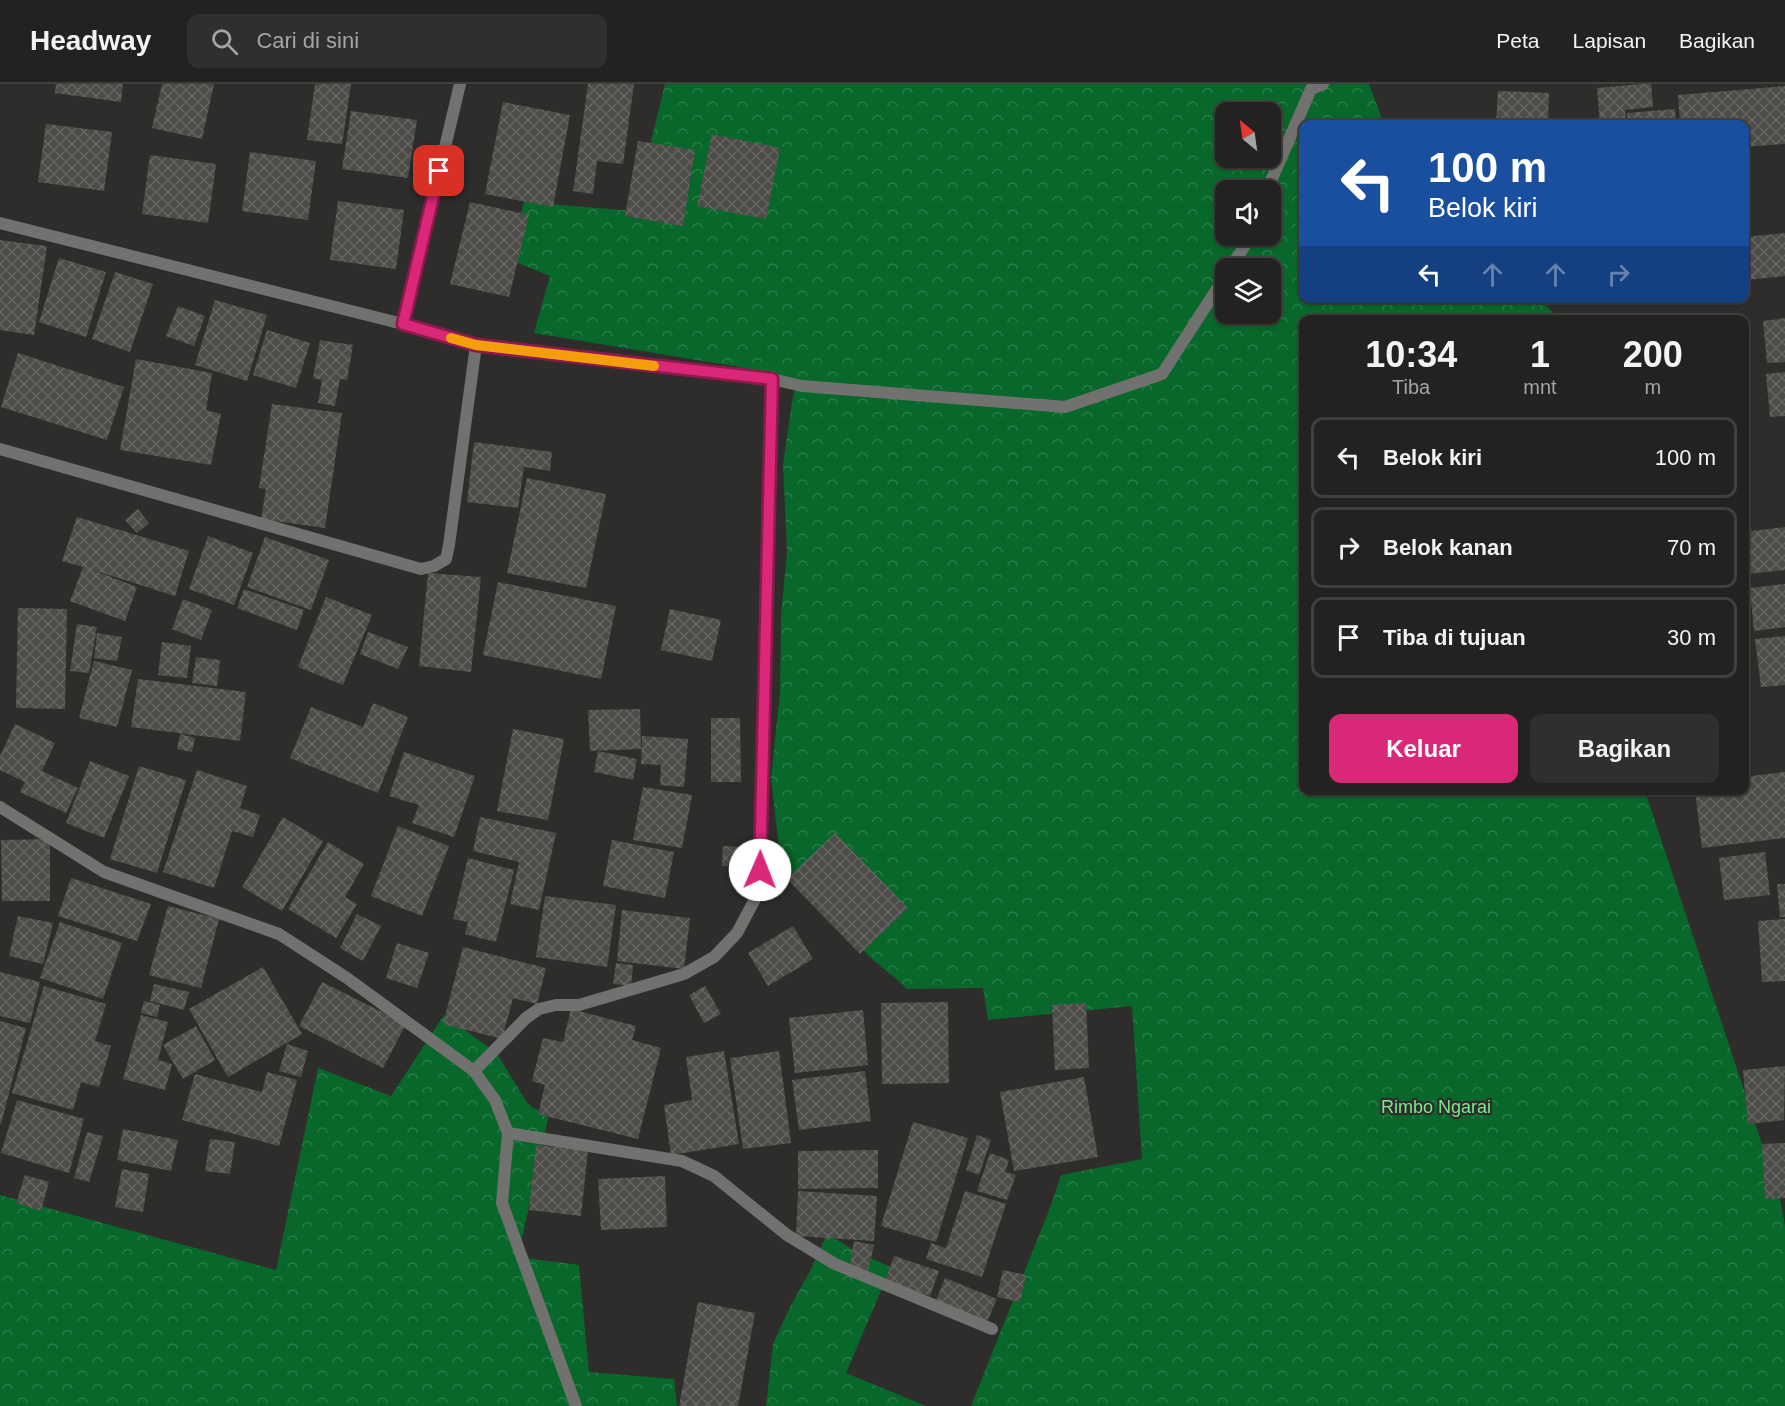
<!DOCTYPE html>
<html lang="id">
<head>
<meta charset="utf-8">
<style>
	body { margin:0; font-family:Arial,sans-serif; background:#2f2f2d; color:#f1f3f6; height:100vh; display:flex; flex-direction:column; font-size:22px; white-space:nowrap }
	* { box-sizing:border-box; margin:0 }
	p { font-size:20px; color:#a3a4a5 }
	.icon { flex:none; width:33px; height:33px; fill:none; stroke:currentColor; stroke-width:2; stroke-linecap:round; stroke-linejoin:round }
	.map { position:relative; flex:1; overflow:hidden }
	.drawer { position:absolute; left:1299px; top:231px; width:450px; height:480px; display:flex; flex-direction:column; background:#232220; border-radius:12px; box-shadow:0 2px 4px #0004,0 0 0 2px #403f3e }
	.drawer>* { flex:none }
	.top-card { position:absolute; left:1299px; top:36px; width:450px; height:183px; border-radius:12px; box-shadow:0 2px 4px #0004,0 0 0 2px #403f3e; background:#1a4fa0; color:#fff; overflow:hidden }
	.needle { width:39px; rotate:331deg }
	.fabs { position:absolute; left:1215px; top:18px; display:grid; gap:12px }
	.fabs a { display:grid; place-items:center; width:66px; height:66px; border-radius:12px; background:#232220; box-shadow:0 2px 4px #0004,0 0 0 2px #403f3e; font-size:30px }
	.pin { position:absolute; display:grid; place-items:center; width:51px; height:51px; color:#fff; margin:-26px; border-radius:12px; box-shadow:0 3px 9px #0006 }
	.me { position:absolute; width:66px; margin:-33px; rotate:1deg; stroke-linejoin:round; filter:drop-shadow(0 0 4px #0008) }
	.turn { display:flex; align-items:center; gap:21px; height:126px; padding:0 30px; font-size:27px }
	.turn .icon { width:78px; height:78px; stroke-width:2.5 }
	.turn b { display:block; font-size:42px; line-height:51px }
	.lanes { display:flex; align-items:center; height:57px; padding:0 30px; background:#0003; justify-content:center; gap:30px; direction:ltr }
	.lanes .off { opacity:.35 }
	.eta { display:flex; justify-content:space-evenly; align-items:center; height:102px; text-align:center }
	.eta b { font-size:36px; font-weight:600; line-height:42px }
	.cta { display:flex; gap:12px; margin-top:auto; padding:12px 30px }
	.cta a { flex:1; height:69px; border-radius:12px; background:#db2777; color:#fff; font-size:24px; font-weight:600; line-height:69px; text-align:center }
	.cta a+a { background:#2f2f2d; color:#f1f3f6 }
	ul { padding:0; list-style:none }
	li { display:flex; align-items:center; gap:18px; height:81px; margin:0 12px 9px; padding:0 18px; border:3px solid #403f3e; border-radius:12px }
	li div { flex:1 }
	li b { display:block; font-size:22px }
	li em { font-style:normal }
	header { display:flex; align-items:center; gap:36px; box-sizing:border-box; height:84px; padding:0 30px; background:#232220; border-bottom:2px solid #403f3e }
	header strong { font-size:28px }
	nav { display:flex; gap:33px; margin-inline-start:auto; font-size:21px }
	.search { width:420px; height:54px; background:#2f2f2d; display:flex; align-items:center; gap:15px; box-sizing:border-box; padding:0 21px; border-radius:12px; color:#a3a4a5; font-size:22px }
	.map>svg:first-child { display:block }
	.forest { fill:url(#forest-crowns); fill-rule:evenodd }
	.building { fill:url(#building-cross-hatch) }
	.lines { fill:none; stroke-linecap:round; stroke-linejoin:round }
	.street { stroke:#71716f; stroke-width:12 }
	.route-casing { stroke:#8e194d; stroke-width:15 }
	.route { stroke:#db2777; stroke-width:10 }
	.slow { stroke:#f59e0b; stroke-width:10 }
	.labels { text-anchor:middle; stroke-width:4.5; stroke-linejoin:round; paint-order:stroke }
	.park-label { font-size:18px; fill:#7be690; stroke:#2f2d2b }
</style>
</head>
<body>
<header>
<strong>Headway</strong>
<div class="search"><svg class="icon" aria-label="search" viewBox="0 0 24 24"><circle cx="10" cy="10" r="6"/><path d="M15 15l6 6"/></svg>Cari di sini</div>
<nav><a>Peta</a><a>Lapisan</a><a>Bagikan</a></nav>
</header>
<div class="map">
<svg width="1785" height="1322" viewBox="0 0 1785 1322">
	<defs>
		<pattern id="forest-crowns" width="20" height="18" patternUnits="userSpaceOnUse" patternTransform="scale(1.5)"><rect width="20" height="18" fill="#08672a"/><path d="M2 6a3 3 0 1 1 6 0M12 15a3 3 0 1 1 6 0" fill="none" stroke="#2b7c48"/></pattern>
		<pattern id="building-cross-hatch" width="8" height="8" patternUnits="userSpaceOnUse" patternTransform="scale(1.5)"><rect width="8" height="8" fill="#4e4c49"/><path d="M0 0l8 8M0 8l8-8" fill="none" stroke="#676562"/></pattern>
	</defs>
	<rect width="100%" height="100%" fill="#2f2d2b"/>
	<!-- forest -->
	<g class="forest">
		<path d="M665 0H1369L1384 40H1304V214L1540 215 1554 230 1555 235 1304 236V706L1645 707 1780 1115 1785 1142V1322H971L1051 1121 1061 1091 1142 1075 1132 922 988 936 983 904 906 905C897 893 882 885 871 874 845 847 820 819 795 791L779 790V764L771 694 780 609 781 532 787 467 783 380 792 318 797 297 733 282 534 249 550 192 508 175 524 118 634 127ZM1226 28H1270V74H1226ZM1226 106H1270V152H1226ZM1226 184H1270V230H1226Z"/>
		<polygon points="444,931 487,962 494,965 528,1020 533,1024 549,1030 518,1173 579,1181 589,1288 674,1295 677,1322 0,1322 0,1111 276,1186 318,984 391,1012"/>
		<polygon points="827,1150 857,1168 891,1183 846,1289 926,1322 766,1322 773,1260 789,1225 809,1189"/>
	</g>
	<!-- building -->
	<g class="building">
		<polygon points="56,0 123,0 121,18 55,9"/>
		<polygon points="162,0 214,0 202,55 152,44"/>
		<polygon points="315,0 351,0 342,60 307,56"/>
		<polygon points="588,0 634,0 623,80 597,77 593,110 573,107"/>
		<polygon points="1642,0 1651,0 1653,23 1625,26 1626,38 1600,40 1597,4"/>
		<polygon points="1785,2 1785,60 1744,63 1744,40 1680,40 1678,11"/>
		<polygon points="1498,7 1549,9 1548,40 1496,40"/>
		<polygon points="503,18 570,31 553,123 485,110"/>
		<polygon points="1675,25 1676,40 1628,40 1627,29"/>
		<polygon points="351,27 417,36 408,94 342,85"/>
		<polygon points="1377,37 1411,39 1411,40 1377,40"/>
		<polygon points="46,40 112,48 104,107 38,98"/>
		<polygon points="712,50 780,64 766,135 697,122"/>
		<polygon points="638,57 695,66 683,142 625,132"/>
		<polygon points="250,68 316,77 308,136 242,127"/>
		<polygon points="150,71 216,80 208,139 142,130"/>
		<polygon points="338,117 404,126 396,185 330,176"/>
		<polygon points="470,118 529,131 509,213 450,200"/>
		<polygon points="1785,149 1785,192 1746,196 1744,153"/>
		<polygon points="0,156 47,162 34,251 0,246"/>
		<polygon points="59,174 106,188 86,253 39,238"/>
		<polygon points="115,188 153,200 130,268 92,255"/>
		<polygon points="215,216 267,231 247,297 195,281"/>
		<polygon points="178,222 205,232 194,262 166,252"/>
		<polygon points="1785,234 1785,278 1767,279 1763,237"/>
		<polygon points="267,246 310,259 296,304 253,291"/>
		<polygon points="320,256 353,261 347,296 340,295 335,322 318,319 322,296 313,294"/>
		<polygon points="18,269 124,303 107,356 1,323"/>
		<polygon points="136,275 212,289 206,326 221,330 211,381 120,366"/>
		<polygon points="1785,288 1785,332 1770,333 1766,290"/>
		<polygon points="272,320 342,329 325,444 261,435 266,405 259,404"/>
		<polygon points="474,358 552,368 550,387 524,383 518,424 467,418"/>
		<polygon points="527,394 606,410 586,504 507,489"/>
		<polygon points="138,425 149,439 137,449 125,436"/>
		<polygon points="77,433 189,467 175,512 90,485 137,503 125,537 70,517 83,483 62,477"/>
		<polygon points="1785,443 1785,486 1746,490 1744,448"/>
		<polygon points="208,452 253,469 234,521 189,505"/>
		<polygon points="265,453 329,476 311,526 247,503"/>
		<polygon points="428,489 481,493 471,588 419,582"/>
		<polygon points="498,498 616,522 601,595 483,571"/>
		<polygon points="1785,500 1785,543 1754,547 1750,504"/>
		<polygon points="244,505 304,526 297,546 237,524"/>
		<polygon points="326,513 372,531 343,601 298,583"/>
		<polygon points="183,515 212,526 201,556 172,545"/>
		<polygon points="18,524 67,525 65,625 16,624"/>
		<polygon points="670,525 721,536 712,577 661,566"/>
		<polygon points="77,540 97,543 89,589 70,587"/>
		<polygon points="368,548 408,563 398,585 360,570"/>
		<polygon points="97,549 122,553 117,577 94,574"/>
		<polygon points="1785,552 1785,601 1761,603 1755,555"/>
		<polygon points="162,558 191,562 187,594 158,591"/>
		<polygon points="196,573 220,576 217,602 192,599"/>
		<polygon points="94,577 132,586 117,643 79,634"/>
		<polygon points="1744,579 1746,579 1750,615 1744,615"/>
		<polygon points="138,595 246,608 240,657 131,643"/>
		<polygon points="373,619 408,633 378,709 290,674 311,623 363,643"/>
		<polygon points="640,625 641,665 590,667 588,626"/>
		<polygon points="711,634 740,634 741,698 711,698"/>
		<polygon points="15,640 55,659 42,687 78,704 66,729 20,708 25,698 0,686 0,672"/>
		<polygon points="513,645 564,655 548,736 497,727"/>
		<polygon points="180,650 195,654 192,668 177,665"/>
		<polygon points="642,652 688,655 684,703 660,701 661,681 641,680"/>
		<polygon points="598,667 637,675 633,696 594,688"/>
		<polygon points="404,668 475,692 454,753 412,739 419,721 389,712"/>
		<polygon points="90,677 129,692 104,754 66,739"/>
		<polygon points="139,682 186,696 157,789 110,775"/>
		<polygon points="197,686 247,702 240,724 260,731 253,753 232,747 214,804 163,788"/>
		<polygon points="1785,688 1785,754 1702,764 1695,706 1744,706 1744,693"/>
		<polygon points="643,703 692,711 682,764 633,756"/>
		<polygon points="283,733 323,757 282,827 242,803"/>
		<polygon points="480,733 556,749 539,826 510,820 519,778 473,767"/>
		<polygon points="398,742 449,762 422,832 371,812"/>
		<polygon points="835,749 908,824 860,870 787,795"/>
		<polygon points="50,755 50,817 2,817 1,756"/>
		<polygon points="612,756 674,768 665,814 603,802"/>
		<polygon points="328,758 364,780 345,813 357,820 336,854 288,825"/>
		<polygon points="723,762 744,763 743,783 722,782"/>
		<polygon points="1765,768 1770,811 1724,816 1719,774"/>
		<polygon points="468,774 514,786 496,858 465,850 468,838 453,835"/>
		<polygon points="71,794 151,820 137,857 58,832"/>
		<polygon points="1777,800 1785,800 1785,833 1780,833"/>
		<polygon points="545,812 616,821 607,883 536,873"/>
		<polygon points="168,822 219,835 201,904 149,891"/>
		<polygon points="622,826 690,834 684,885 617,877"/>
		<polygon points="357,830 381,842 363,877 340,864"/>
		<polygon points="18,832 53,839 43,880 9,872"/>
		<polygon points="1785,835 1785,897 1762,898 1758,837"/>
		<polygon points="60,838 122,859 103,915 40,894"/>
		<polygon points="793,842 813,875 768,902 748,869"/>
		<polygon points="397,859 429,869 417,904 386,894"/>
		<polygon points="463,863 546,884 537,920 513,914 502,955 443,940"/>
		<polygon points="616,879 633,881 631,902 613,900"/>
		<polygon points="263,883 302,950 228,993 189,925"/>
		<polygon points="0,888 40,898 30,939 0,932"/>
		<polygon points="322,898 406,940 383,984 299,942"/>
		<polygon points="154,900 189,908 184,926 150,917"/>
		<polygon points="44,902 106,920 95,957 111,962 99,1003 81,998 73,1026 12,1009"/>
		<polygon points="705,902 721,930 704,939 689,911"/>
		<polygon points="144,917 160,921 157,933 141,929"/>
		<polygon points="948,918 949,999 882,1000 881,919"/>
		<polygon points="1086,919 1089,984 1055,986 1052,921"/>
		<polygon points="571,925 636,942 632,956 661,964 638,1055 538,1030 545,1001 532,997 543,954 563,958"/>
		<polygon points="863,926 868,981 795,989 789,934"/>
		<polygon points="141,931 168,938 158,976 172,980 165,1006 123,995"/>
		<polygon points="0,937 26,944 1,1040 0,1040"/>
		<polygon points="196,942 215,976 183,995 163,961"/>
		<polygon points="287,960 308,967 301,993 279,987"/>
		<polygon points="724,967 739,1060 671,1071 664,1021 692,1016 686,973"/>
		<polygon points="779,967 791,1059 743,1065 730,974"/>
		<polygon points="1785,982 1784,1036 1748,1040 1743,986"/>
		<polygon points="865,987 871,1037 799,1046 792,996"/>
		<polygon points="267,988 297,996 279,1062 182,1036 195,990 262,1008"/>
		<polygon points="1084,993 1098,1073 1014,1087 1000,1008"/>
		<polygon points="17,1016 84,1035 69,1089 1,1069"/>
		<polygon points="913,1038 968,1054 936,1158 881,1142"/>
		<polygon points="123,1045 178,1056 171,1087 117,1076"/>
		<polygon points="87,1048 103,1052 89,1098 74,1094"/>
		<polygon points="977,1051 991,1056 979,1091 966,1086"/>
		<polygon points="210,1055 235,1058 230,1090 205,1087"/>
		<polygon points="1785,1059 1785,1114 1765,1115 1762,1060"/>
		<polygon points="536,1061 588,1066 581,1132 529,1126"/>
		<polygon points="878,1066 878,1104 798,1105 798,1067"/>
		<polygon points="990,1069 1009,1076 1005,1088 1016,1091 1007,1116 977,1107"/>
		<polygon points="122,1085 149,1090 143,1128 115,1123"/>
		<polygon points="25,1091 49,1098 41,1127 16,1119"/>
		<polygon points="665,1092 667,1143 601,1146 598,1095"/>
		<polygon points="798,1107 877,1112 874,1157 796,1152"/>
		<polygon points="965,1107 1006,1120 982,1193 926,1175 931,1159 946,1164"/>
		<polygon points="854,1157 874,1161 868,1186 850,1182"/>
		<polygon points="894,1172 939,1187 930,1212 885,1197"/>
		<polygon points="1003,1186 1026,1191 1020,1218 997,1213"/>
		<polygon points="945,1194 997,1215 987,1238 936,1217"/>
		<polygon points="698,1218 755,1229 738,1322 679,1322"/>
	</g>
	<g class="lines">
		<!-- street -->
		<g class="street">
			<polyline points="1267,106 1311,5 1323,0"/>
			<polyline points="0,139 403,240 476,261 772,295 802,302 1065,323 1162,290 1226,191"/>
			<polyline points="1230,184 1244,163 1248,152"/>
			<polyline points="403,240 460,0"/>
			<polyline points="0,365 421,485 434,482 446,475 449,461 476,261"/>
			<polyline points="0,723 104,788 279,850 347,894 474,987 495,1016 508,1049 502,1119 576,1322"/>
			<polyline points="474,987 526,934 539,925 556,921 579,921 684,890 714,873 737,849 754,817 760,786 772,295"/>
			<polyline points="508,1049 682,1077 714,1092 787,1151 835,1180 992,1245"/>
		</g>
	</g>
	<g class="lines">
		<!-- route casing -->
		<g class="route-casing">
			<polyline id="route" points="439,87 403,240 476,261 772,295 760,786"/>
		</g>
		<!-- route -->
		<use href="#route" class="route"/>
		<!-- slow -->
		<polyline class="slow" points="451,254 476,261 654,282"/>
	</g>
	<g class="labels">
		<!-- park labels -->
		<g class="park-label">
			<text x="1436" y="1029">Rimbo Ngarai</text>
		</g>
	</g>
</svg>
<div class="fabs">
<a><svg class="needle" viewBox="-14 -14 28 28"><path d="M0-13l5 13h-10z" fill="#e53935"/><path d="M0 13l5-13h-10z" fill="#a3a4a5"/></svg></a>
<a><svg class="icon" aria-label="sound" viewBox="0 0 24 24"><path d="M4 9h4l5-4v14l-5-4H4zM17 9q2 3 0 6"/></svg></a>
<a><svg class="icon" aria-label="layers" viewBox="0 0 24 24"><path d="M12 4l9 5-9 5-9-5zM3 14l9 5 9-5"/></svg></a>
</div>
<div class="pin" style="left:439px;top:87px;background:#d93025"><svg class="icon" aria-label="arrive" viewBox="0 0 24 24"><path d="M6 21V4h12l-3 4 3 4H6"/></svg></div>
<svg class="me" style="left:760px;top:786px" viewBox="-20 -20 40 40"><circle r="19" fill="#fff"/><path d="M0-13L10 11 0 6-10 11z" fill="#db2777"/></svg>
<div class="top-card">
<div class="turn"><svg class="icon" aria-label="left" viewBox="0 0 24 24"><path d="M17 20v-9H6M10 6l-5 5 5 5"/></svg><div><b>100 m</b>Belok kiri</div></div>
<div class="lanes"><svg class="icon" aria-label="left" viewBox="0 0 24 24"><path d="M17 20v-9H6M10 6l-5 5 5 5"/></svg><svg class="icon off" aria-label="ahead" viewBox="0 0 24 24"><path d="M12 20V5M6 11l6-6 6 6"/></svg><svg class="icon off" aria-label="ahead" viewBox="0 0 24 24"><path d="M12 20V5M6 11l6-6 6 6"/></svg><svg class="icon off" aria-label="right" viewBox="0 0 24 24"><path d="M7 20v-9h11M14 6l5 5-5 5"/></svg></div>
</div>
<section class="drawer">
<div class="eta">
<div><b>10:34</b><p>Tiba</p></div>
<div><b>1</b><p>mnt</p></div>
<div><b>200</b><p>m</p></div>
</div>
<ul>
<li><svg class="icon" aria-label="left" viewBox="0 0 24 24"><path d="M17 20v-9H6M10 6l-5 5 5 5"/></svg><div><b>Belok kiri</b></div><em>100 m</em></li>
<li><svg class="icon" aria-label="right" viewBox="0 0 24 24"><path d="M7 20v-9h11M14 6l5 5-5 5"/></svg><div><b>Belok kanan</b></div><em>70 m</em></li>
<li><svg class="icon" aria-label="arrive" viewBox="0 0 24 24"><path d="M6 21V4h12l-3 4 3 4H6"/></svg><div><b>Tiba di tujuan</b></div><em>30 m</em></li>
</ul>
<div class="cta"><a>Keluar</a><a>Bagikan</a></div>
</section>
</div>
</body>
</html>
